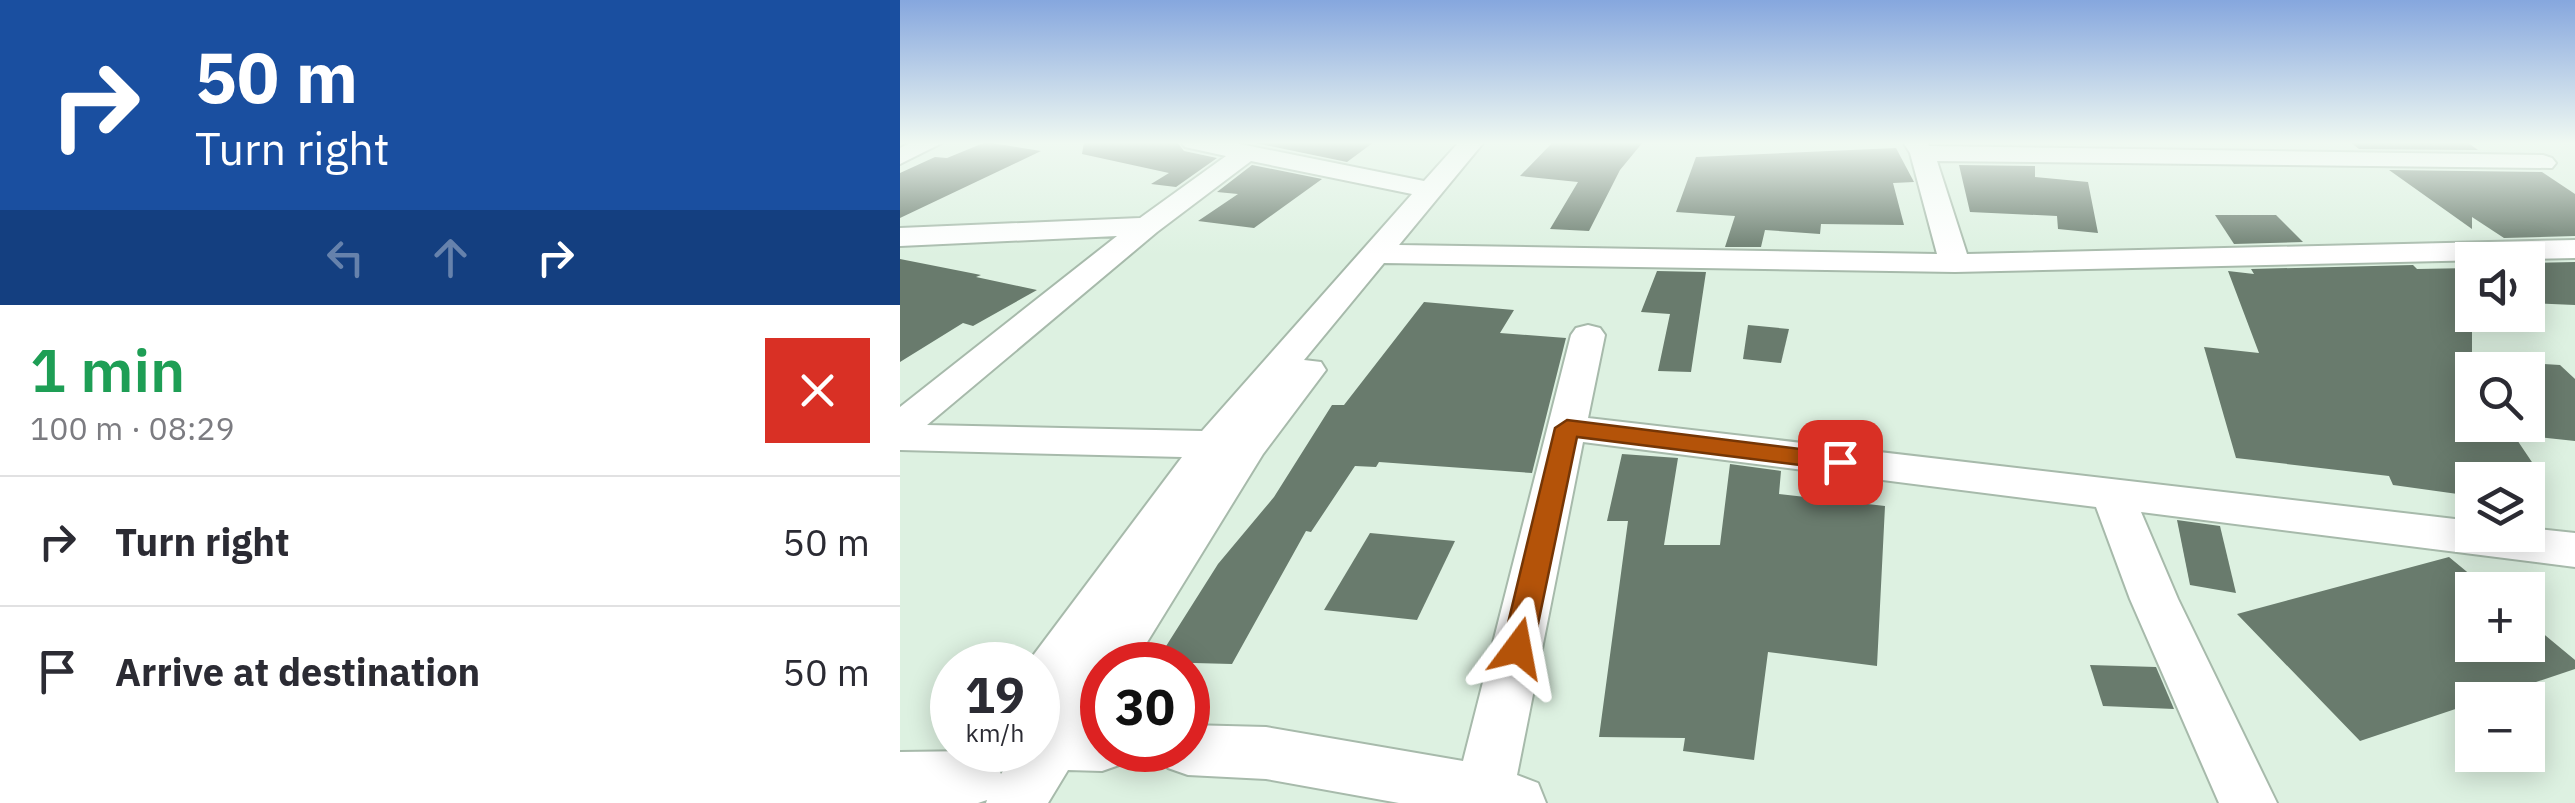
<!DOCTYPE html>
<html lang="en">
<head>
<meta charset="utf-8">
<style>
	body { margin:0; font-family:"IBM Plex Sans",sans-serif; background:#f2f2f3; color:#2b2b33; height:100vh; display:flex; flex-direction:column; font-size:38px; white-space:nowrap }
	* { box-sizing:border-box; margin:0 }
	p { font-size:32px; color:#7c7c81 }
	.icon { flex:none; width:55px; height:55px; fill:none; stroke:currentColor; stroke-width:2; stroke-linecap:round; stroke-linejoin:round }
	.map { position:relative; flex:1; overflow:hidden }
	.drawer { display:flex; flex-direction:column; background:#fff; width:900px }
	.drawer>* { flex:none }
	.hud { background:#1a4fa0; color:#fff; overflow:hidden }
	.buttons { position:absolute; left:1555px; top:242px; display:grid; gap:20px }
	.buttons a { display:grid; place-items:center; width:90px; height:90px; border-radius:0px; background:#fff; box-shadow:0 5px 25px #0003; font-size:50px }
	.speed { position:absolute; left:30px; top:642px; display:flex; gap:20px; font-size:50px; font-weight:700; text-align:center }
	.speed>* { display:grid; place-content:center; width:130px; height:130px; border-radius:50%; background:#fff; box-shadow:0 5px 25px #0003; line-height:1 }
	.speed small { font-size:25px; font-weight:400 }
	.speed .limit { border:15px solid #d22; background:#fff; color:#111 }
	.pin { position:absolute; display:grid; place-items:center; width:85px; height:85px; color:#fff; margin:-42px; border-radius:20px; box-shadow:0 5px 15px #0006 }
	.me { position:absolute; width:110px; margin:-55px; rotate:13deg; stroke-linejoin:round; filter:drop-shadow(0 0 8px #0008) }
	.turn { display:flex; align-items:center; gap:35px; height:210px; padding:0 30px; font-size:45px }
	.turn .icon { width:130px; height:130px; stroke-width:2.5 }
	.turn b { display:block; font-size:70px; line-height:85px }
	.lanes { display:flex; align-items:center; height:95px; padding:0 30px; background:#0003; justify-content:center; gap:50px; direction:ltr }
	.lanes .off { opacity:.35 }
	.round { display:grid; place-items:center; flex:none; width:105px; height:105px; border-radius:0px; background:#f2f2f3 }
	.head { display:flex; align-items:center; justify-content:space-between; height:170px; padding:0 30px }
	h1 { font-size:60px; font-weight:600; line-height:75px; color:#1e9e55 }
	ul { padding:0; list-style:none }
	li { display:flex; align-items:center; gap:30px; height:130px; padding:0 30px; border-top:2px solid #e1e1e2 }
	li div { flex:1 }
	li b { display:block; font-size:38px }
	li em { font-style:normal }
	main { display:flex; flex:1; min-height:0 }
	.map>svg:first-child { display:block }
	.building { fill:#697b6d }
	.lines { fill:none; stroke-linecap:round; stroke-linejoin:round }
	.street-casing { stroke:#a7baab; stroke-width:4 }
	.street { fill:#fff; fill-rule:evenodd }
	.route { fill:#b45309; stroke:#753606; stroke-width:2.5 }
</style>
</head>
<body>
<main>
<section class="drawer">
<div class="hud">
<div class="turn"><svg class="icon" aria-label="right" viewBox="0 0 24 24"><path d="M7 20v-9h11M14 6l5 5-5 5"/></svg><div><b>50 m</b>Turn right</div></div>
<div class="lanes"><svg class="icon off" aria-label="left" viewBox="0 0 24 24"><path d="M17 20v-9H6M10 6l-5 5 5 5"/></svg><svg class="icon off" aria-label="ahead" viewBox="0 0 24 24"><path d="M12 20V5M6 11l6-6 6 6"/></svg><svg class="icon" aria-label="right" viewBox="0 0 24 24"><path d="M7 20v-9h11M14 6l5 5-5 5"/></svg></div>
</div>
<div class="head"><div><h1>1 min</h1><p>100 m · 08:29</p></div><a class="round" style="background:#d93025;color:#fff"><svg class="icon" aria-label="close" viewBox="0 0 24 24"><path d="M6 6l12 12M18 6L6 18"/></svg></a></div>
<ul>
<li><svg class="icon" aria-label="right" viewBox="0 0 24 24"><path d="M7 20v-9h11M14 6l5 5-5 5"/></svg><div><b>Turn right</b></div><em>50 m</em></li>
<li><svg class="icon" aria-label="arrive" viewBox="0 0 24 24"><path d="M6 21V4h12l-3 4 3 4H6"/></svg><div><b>Arrive at destination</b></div><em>50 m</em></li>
</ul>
</section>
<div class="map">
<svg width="1675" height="803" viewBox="0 0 1675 803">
	<rect width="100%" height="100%" fill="#ddf1e1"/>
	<!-- building -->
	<g class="building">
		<polygon points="86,142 141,151 0,218 0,173 35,157 47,158"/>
		<polygon points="184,142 277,142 284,151 317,158 276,187 251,184 269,173 182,154"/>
		<polygon points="350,142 474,142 447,162"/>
		<polygon points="653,142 743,142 720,170 689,231 650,229 678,182 620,176"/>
		<polygon points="1450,142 1567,142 1578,150 1459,149"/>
		<polygon points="996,148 1014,182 993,183 1004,225 921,224 920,234 865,230 861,247 825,247 835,216 776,212 796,157"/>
		<polygon points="352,165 422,179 354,228 298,221 338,194 317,192"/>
		<polygon points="1059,165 1135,166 1135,177 1188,182 1198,233 1158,229 1157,216 1070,212"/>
		<polygon points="1489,170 1642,172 1675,194 1675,236 1604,238 1572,217 1572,229"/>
		<polygon points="1315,215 1376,215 1403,242 1334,244"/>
		<polygon points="0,259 81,275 76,277 137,290 73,326 63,323 0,362"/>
		<polygon points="1675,262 1675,305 1628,303 1628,263"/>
		<polygon points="1513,265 1517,269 1572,268 1572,425 1607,425 1644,480 1572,480 1572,496 1493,485 1489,476 1336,458 1304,347 1359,353 1328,271 1354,274 1351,269"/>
		<polygon points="757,271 806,272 791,372 758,371 770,314 741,312"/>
		<polygon points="524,302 614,310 600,333 666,338 632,473 479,462 476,467 455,466 411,532 406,531 332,664 256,662 318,564 374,497 432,405 444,405"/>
		<polygon points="848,325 889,329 881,363 843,359"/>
		<polygon points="1628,363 1660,365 1675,379 1675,441 1628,436"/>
		<polygon points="722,454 778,458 764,545 820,545 830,464 881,471 879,494 985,506 977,666 868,652 854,760 783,751 785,738 699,737 728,521 707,521"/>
		<polygon points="1277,520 1320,526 1336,593 1290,585"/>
		<polygon points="470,533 555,541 517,620 424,610"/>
		<polygon points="1549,557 1572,576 1572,645 1628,645 1628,621 1675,660 1675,669 1460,741 1337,614"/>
		<polygon points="1190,665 1256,667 1274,709 1203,706"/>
	</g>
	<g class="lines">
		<!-- street casing -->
		<g class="street-casing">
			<g id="street">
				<polygon points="12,142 44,142 0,164 0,148"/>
				<path d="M281 142H330L524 181 559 142H584L499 245 1037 254 1010 153 1003 142H1027L1029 146 1643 155 1652 158 1656 163 1652 168 1037 161 1067 254 1675 240V258L1055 272 484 263 404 360 421 362 426 370 363 454 233 665H202V714L198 721H202V750H228L222 764 202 771 168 770 148 803H86L87 800 78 803H0V752L74 751 94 759 101 774 117 750H138V721L146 709 138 711V665H126L282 457 0 450V407L217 236 0 246V228L240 218 326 156 285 147ZM351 161 512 194 302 431 27 425 257 232Z"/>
				<polygon points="688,325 700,328 705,335 688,418 1572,521 1572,535 1628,535 1628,528 1675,533 1675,567 1241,512 1278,599 1377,803 1319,803 1230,599 1196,507 683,442 617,775 638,783 646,803 499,803 366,779 288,775 268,768 260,750 288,750 288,725 366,727 563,761 671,335 676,328"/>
			</g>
		</g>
		<!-- street -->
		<use href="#street" class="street"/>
	</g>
	<!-- sky -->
	<linearGradient id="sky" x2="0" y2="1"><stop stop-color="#86a7de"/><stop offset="0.56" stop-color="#f0f9f2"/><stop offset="1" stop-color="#f0f9f2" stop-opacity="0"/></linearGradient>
	<rect width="1675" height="255" fill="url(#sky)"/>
	<!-- route -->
	<polygon class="route" points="667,420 940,454 952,462 940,470 677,437 633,648 628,656 618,660 607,656 602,648 655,428"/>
</svg>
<div class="buttons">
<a><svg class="icon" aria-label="sound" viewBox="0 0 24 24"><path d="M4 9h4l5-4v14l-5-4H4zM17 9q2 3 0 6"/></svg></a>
<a><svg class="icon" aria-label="search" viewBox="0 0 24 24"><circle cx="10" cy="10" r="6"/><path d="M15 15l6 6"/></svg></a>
<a><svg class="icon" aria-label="layers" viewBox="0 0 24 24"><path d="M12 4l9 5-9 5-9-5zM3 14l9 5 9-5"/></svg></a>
<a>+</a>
<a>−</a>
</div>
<div class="speed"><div>19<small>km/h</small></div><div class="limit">30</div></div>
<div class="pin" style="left:940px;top:462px;background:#d93025"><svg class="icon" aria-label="arrive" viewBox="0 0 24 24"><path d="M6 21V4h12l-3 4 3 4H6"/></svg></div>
<svg class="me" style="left:618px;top:648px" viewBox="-20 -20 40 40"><path d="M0-17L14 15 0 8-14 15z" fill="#b45309" stroke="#fff" stroke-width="4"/></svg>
</div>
</main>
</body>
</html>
